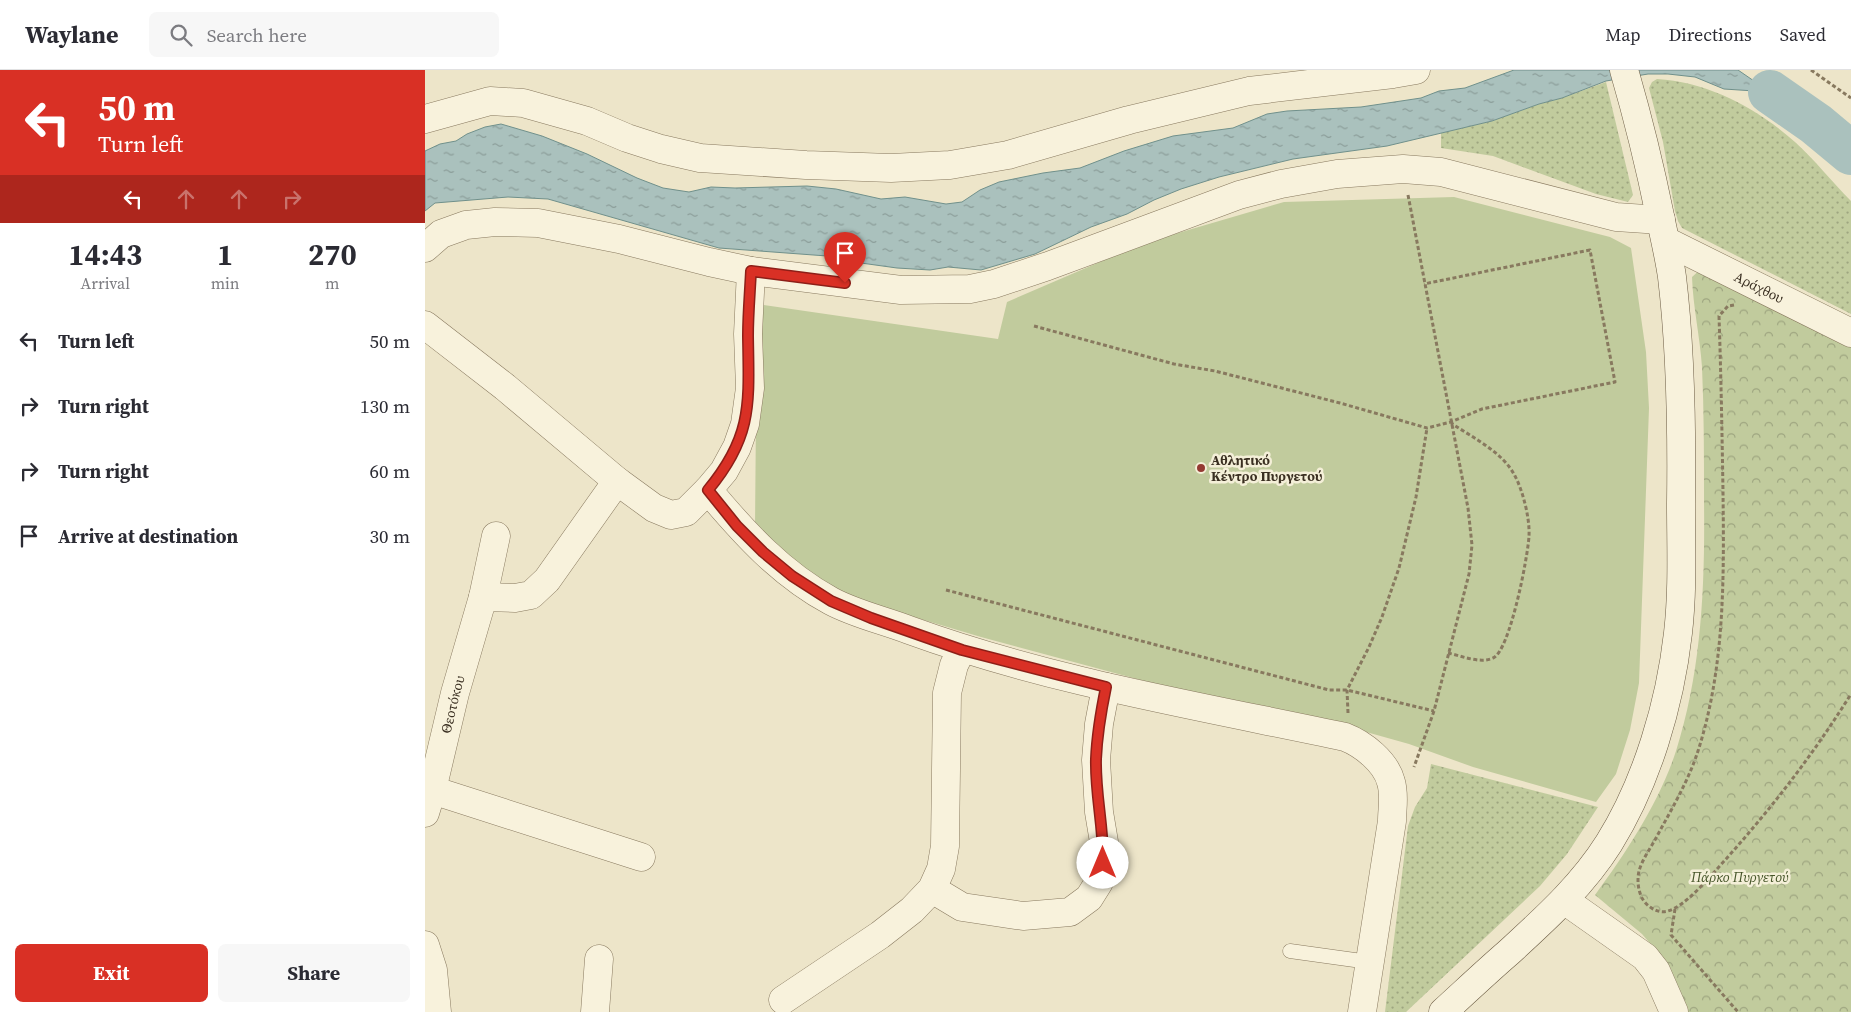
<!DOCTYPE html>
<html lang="en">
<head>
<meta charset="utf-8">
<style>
	body { margin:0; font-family:"Source Serif 4",serif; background:#f7f7f7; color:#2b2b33; height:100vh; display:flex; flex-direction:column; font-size:19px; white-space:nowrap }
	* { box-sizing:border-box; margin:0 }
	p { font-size:16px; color:#7c7c81 }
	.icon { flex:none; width:28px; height:28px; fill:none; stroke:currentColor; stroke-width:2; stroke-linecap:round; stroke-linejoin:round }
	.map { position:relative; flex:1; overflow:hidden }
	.details { display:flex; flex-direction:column; background:#fff; width:425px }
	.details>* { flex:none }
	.guide { background:#d93025; color:#fff; overflow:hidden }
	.pin { position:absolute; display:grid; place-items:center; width:42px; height:42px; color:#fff; margin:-51px -21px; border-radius:50% 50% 50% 0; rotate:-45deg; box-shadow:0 0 5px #0007 }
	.pin .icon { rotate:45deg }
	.me { position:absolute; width:55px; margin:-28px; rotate:0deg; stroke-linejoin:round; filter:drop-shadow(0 0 4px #0008) }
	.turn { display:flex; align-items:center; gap:18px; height:105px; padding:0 15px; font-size:22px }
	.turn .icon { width:65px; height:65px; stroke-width:2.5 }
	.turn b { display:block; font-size:35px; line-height:42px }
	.lanes { display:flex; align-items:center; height:48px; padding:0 15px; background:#0003; justify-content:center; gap:25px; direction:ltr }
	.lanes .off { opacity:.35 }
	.eta { display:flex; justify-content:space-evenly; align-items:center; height:85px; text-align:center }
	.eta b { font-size:30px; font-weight:700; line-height:35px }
	.button { display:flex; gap:10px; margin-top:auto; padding:10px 15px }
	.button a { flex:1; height:58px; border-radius:8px; background:#d93025; color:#fff; font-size:20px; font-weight:700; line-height:58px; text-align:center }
	.button a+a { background:#f7f7f7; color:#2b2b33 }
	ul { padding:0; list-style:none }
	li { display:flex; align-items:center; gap:15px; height:65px; padding:0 15px }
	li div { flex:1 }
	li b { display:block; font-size:19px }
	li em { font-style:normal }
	header { display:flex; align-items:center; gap:30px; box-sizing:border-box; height:70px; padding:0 25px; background:#fff; border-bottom:1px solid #e1e1e2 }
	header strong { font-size:24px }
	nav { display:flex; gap:28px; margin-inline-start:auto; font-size:18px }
	.search { width:350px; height:45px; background:#f7f7f7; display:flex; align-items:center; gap:12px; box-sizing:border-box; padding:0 18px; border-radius:8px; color:#7c7c81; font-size:19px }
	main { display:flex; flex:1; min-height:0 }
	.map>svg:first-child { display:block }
	.grass { fill:url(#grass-dots) }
	.park { fill:url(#park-crowns) }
	.garden { fill:#c1cb9d }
	.water { fill:url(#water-ripples); stroke:#70908b }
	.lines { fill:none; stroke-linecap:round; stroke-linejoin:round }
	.river { stroke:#aac1bd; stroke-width:44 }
	.lane-casing { stroke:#88795f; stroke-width:15 }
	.street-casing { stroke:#88795f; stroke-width:29 }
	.secondary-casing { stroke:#6a5a42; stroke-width:29 }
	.path { stroke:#88795f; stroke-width:3; stroke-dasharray:4 2.5; stroke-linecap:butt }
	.lane { stroke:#f8f2dc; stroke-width:14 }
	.street { stroke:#f8f2dc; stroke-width:28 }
	.secondary { stroke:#f8f2dc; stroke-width:28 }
	.route-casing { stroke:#8d1f18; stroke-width:12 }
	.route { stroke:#d93025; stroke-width:9 }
	.poi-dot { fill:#943a32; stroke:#f4efd8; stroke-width:2 }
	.labels { text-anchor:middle; stroke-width:5; stroke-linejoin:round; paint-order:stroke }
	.street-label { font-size:14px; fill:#3a2f21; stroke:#f4efd8 }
	.poi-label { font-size:14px; font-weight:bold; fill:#3a2f21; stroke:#f4efd8; text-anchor:start }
	.park-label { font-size:14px; font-style:italic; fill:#465529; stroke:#f4efd8 }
</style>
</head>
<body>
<header>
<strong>Waylane</strong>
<div class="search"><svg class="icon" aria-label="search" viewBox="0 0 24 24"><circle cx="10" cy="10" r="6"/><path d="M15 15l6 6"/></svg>Search here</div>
<nav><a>Map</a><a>Directions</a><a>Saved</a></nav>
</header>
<main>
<section class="details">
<div class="guide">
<div class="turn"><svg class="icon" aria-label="left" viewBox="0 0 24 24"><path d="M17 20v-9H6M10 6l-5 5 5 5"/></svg><div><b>50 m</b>Turn left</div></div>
<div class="lanes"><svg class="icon" aria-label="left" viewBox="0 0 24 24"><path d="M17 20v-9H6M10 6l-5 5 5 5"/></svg><svg class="icon off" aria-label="ahead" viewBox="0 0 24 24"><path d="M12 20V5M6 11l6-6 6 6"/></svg><svg class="icon off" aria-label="ahead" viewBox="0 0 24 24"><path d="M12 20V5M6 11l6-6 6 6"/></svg><svg class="icon off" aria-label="right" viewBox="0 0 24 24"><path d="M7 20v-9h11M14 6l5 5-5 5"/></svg></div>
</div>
<div class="eta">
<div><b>14:43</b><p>Arrival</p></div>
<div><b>1</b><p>min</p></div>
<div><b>270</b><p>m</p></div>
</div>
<ul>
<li><svg class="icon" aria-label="left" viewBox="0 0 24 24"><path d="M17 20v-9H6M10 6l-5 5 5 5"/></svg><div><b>Turn left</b></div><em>50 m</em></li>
<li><svg class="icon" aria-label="right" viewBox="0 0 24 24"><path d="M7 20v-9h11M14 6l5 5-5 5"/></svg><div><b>Turn right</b></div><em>130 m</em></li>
<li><svg class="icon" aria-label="right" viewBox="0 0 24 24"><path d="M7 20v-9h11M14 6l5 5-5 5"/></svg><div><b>Turn right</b></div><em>60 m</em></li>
<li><svg class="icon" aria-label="arrive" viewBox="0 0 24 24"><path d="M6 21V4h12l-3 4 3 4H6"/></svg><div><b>Arrive at destination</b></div><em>30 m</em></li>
</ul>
<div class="button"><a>Exit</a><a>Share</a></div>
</section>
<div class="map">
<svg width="1426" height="942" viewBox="0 0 1426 942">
	<defs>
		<pattern id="grass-dots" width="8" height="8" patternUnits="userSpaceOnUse" patternTransform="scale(1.25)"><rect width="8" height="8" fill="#c1cb9d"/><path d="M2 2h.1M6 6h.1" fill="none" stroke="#9ea580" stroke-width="1.8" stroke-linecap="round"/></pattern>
		<pattern id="park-crowns" width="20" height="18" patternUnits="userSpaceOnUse" patternTransform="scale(1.25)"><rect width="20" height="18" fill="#c1cb9d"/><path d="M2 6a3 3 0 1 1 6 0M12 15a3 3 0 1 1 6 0" fill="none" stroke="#9ea580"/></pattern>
		<pattern id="water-ripples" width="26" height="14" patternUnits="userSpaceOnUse" patternTransform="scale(1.25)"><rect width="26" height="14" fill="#aac1bd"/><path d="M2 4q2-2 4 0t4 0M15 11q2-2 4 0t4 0" fill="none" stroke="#8b9d99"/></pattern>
	</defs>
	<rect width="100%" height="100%" fill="#ede5c9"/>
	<!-- grass -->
	<g class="grass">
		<path d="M1232 9C1283 12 1332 38 1370 72 1390 90 1407 112 1426 131V244L1257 158 1253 151 1250 141 1238 72 1224 18 1227 12Z"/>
		<polygon points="1181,12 1208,125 1203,132 1171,124 1068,86 1016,78 1016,63 1067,51 1114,34 1137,28"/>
		<polygon points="1006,694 1173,737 1142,784 1115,816 981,942 960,942 983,756 990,737 1002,718"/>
	</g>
	<!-- park -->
	<path class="park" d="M1278 197 1426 272V942H1258L1229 878 1217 864 1170 825C1202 781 1234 733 1251 681 1277 599 1280 515 1279 430 1279 386 1279 342 1277 297 1275 267 1268 237 1267 207Z"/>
	<!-- garden -->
	<polygon class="garden" points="1029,127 1185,167 1206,178 1221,282 1224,338 1214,613 1205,660 1191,704 1171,732 1048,697 984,674 902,651 764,623 556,567 435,531 376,507 330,457 332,234 573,269 582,232 719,173 859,132"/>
	<!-- water -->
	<polygon class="water" points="1089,0 1313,0 1345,22 1299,19 1270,7 1243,4 1223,4 1181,11 1137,28 1114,34 1067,51 962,76 868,89 794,107 756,119 729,130 702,144 666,157 610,184 556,200 523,197 505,200 472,198 436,193 426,188 402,186 294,178 123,129 83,127 10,133 0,141 0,81 15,74 31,71 42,64 60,57 76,54 117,66 162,84 212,108 238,118 264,122 286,117 310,118 382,116 411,119 456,129 480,127 521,134 537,132 555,120 574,112 618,103 655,98 699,81 748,66 808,58 842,44 862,41 936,37 996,28 1014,21 1040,18"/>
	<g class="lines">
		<!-- river -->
		<polyline class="river" points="1345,22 1391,54 1426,83"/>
		<!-- lane casing -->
		<g class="lane-casing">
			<polyline id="lane" points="865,881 944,892"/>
		</g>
		<!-- street casing -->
		<g class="street-casing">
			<g id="street">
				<polyline points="0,49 65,31 98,33 162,51 202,68 236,79 275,88 381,95 466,98 525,95 583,85 704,50 824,21 968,4 991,0"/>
				<path id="s1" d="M1241 171 1426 263"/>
				<polyline points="0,178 16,164 41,155 70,152 113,153 194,169 284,192 326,201 476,220 545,219 569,214 623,196 814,125 856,114 912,104 978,99 1016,102 1191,147 1236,150"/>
				<polyline points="0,255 80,317 192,411 229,438 246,445 261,442 283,420 299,401 312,377 320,354 325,318 323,264 326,201"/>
				<path d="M283 420C319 463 356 504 406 531 430 544 458 550 484 560 624 611 774 636 920 667 938 674 961 692 966 712 970 725 967 739 967 751L937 942"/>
				<polyline points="58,527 90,528 106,525 122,510 192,411"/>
				<polyline points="7,720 216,787"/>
				<path id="s2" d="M0 743 7 720 30 623 58 527 71 466"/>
				<polyline points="507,819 537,837 598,846 645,842 664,828 674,812 678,793 679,772 674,742 671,690 674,654 681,617"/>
				<polyline points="1139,830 1220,887 1231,901 1249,942"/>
				<polyline points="0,875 8,900 12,942"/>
				<polyline points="358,930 455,865 487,840 507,819 516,799 520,776 522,623 529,595 537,579"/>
				<polyline points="170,942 174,889"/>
			</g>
		</g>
		<!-- secondary casing -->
		<g class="secondary-casing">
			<path id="secondary" d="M1018 942C1040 922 1061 902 1083 883 1120 849 1157 816 1184 773 1222 712 1245 634 1253 563 1258 520 1256 477 1256 434 1257 358 1256 282 1247 207 1244 186 1239 166 1235 146 1225 97 1213 48 1199 0"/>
		</g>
		<!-- path -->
		<g class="path">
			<polyline points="1386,0 1426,28"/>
			<polyline points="983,125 1043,438 1047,475 1044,504 1009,641 989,697"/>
			<path d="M1309 235 1303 236 1294 246C1296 304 1297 363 1298 421 1299 508 1300 597 1273 681 1263 712 1246 740 1231 768 1225 779 1217 790 1214 801 1212 810 1213 820 1217 828 1222 837 1233 844 1243 841 1260 836 1280 812 1292 799 1342 744 1386 688 1426 624"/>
			<polyline points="609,256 749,294 790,301 915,333 1002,358 1026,352 1057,339 1190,312 1165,180 999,214"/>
			<polyline points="521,520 904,620 922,620 1009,641"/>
			<path d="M1023 583C1037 586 1055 594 1068 588 1085 581 1103 486 1104 466 1105 449 1098 421 1090 406 1078 382 1048 368 1026 353"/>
			<polyline points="923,643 922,620 944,577 957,547 974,498 991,427 1002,358"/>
			<polyline points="1250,839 1246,865 1313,942"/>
		</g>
		<!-- lane -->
		<use href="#lane" class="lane"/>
		<!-- street -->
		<use href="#street" class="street"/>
		<!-- secondary -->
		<use href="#secondary" class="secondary"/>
	</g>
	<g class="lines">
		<!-- route casing -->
		<g class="route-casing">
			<path id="route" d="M420 213 326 201C325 222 323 244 323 266 324 333 328 366 283 420L312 456 338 482 367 506 406 531 446 548 537 580 681 617C676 641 672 665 671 689 670 724 679 758 678 793"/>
		</g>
		<!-- route -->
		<use href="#route" class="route"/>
	</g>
	<!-- markers -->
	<circle class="poi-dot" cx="776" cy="398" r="5"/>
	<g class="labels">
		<!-- street labels -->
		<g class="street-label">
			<text dy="5" stroke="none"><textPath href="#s1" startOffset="104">Αράχθου</textPath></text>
			<text dy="5" stroke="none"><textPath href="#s2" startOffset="112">Θεοτόκου</textPath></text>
		</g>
		<!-- poi labels -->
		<g class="poi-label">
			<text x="786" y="395">Αθλητικό<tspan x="786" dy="16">Κέντρο Πυργετού</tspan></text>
		</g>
		<!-- park labels -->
		<g class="park-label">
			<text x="1315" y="812">Πάρκο Πυργετού</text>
		</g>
	</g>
</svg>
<div class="pin" style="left:420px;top:213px;background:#d93025"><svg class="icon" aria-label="arrive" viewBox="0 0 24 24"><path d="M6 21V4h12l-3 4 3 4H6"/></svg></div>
<svg class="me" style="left:678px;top:793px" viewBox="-20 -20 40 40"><circle r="19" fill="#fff"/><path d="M0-13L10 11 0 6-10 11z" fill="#d93025"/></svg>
</div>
</main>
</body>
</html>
